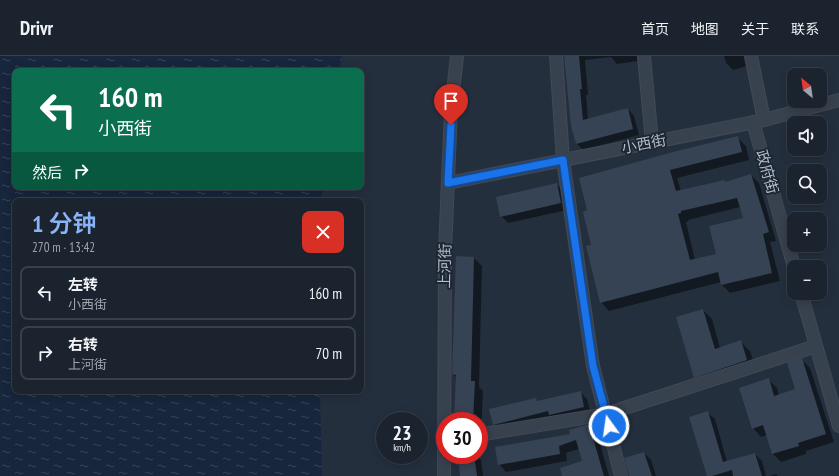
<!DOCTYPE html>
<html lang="zh">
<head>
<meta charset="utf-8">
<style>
	body { margin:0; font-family:"PT Sans Narrow","Noto Sans SC",sans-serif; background:#282f3a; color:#f1f3f6; height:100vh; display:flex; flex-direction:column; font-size:15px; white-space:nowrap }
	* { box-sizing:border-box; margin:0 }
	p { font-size:13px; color:#a0a4aa }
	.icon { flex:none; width:22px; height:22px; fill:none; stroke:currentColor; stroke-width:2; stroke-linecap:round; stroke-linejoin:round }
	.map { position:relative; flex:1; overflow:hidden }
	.side { position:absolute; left:12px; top:142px; width:352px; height:196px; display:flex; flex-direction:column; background:#1b232e; border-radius:8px; box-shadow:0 2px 10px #0003,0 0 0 1px #39404a }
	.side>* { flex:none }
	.guide { position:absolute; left:12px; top:12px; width:352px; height:122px; border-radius:8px; box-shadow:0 2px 10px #0003,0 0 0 1px #39404a; background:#0b6e4f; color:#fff; overflow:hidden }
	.needle { width:26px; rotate:331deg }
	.fabs { position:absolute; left:787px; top:12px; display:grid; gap:8px }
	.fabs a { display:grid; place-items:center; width:40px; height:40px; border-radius:8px; background:#1b232e; box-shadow:0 2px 10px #0003,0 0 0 1px #39404a; font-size:20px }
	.speed { position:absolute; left:376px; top:356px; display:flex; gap:8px; font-size:20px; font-weight:700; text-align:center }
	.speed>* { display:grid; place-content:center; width:52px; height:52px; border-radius:50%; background:#1b232e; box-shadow:0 2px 10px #0003,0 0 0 1px #39404a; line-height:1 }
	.speed small { font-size:10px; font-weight:400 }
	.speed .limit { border:6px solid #d22; background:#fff; color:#111 }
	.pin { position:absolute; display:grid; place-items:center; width:34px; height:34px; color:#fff; margin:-41px -17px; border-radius:50% 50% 50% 0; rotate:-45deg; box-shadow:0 0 4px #0007 }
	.pin .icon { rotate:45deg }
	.me { position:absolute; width:44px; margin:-22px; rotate:346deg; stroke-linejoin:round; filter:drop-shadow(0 0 3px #0008) }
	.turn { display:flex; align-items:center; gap:14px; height:84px; padding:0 20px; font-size:18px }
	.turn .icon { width:52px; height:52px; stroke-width:2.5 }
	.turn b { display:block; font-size:28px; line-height:34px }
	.then { display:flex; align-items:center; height:38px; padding:0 20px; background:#0003; gap:8px; font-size:15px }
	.round { display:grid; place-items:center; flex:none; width:42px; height:42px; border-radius:8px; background:#282f3a }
	.summary { display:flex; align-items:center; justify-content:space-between; height:68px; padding:0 20px }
	h1 { font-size:24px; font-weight:600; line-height:30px; color:#8ab4f8 }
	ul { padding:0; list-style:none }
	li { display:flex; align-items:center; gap:12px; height:54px; margin:0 8px 6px; padding:0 12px; border:2px solid #39404a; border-radius:8px }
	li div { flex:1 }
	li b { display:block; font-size:15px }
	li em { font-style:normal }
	header { display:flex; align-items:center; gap:24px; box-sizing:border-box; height:56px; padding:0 20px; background:#1b232e; border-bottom:1px solid #39404a }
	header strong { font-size:19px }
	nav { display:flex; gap:22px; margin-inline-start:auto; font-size:14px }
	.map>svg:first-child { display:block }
	.water { fill:url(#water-ripples) }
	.shadow { fill:#0007; fill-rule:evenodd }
	.building { fill:#364354; fill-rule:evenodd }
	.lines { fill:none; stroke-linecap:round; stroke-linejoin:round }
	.minor-casing { stroke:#414a57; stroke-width:14 }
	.minor { stroke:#38414e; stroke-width:12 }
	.route-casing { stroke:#114b97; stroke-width:10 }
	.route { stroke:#1a73e8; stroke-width:7 }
	.labels { text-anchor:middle; stroke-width:4; stroke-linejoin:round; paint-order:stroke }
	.street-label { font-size:15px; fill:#b4bcc9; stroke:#1d2633 }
</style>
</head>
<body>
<header>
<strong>Drivr</strong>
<nav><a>首页</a><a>地图</a><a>关于</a><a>联系</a></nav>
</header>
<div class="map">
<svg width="839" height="420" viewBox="0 0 839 420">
	<defs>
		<pattern id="water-ripples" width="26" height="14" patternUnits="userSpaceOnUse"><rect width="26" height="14" fill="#17263c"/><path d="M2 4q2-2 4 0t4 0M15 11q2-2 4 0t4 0" fill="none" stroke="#364457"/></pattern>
	</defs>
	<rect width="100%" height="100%" fill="#242f3e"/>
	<!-- water -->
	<polygon class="water" points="0,0 342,0 339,15 15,15 15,131 323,131 321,145 15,145 15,335 320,335 322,420 0,420"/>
	<!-- shadow -->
	<g class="shadow">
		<polygon points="565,0 637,0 638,5 617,8 611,1 585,4 588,39 586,39 588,64 628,53 634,60 639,79 583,94 577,88"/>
		<polygon points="724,0 745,0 747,10 733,14 726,7"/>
		<path d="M737 81 746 90 749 104 677 122 681 135 724 125 726 127 751 119 759 127 776 185 770 186 780 225 730 237 722 229 721 226 609 255 601 246 592 190 589 155 580 123ZM740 151 744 163 717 199 695 204 686 166 689 165 688 164Z"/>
		<polygon points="556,128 563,135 567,154 508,167 501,160"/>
		<polygon points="474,202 482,210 479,331 483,335 481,379 479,379 479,365 455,365 457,322 453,318"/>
		<polygon points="703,254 712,263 720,292 741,286 750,295 756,313 704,330 695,321"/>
		<polygon points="802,304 810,312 834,386 806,395 806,398 781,406 773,398 767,379 761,381 753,372 769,324 777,332 779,339 796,333"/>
		<polygon points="580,336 587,343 591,358 501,375 494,368 536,343 538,346"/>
		<polygon points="708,357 715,363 727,406 755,398 762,405 766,420 708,420"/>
		<polygon points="589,369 597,377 609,420 563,420 583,406 579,393 566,397 567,405 506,416 499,408 571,379"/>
		<polygon points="644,397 651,404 656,420 631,420"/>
		<polygon points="459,399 476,399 481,404 483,420 462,420"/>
		<polygon points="776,418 778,420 770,420"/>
	</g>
	<!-- building -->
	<g class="building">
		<polygon points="564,0 579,0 582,33 580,33 583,64 628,52 633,73 576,88 571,70"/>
		<path d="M738 80 742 96 670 114 676 135 725 124V126L751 118 769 176 763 178 772 217 721 229 718 216 600 247 586 190 591 189 583 156 587 154 579 122 673 96ZM737 142 743 162 709 170 716 198 690 204 678 158 681 157V155Z"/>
		<polygon points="557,127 561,147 500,161 496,141"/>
		<polygon points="456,200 474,201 471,325 475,325 473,365 454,365 456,319 452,318"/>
		<polygon points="703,253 715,293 741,284 747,304 694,322 676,261"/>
		<polygon points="802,302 826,378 798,387 799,390 772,398 763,369 752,373 739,332 769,322 774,340 795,333 787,307"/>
		<polygon points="581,335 584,351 549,359 548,355 493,369 489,353 536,342 537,345"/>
		<polygon points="708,355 723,406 755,397 762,420 733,420 732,414 712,420 707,420 689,361"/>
		<polygon points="589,368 604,420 562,420 560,412 582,405 576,384 559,390 560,398 498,409 495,391 570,378 569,374"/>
		<polygon points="644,396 652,420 629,420 624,402"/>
		<polygon points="458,399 474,399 477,420 460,420"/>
	</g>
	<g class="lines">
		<!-- minor casing -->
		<g class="minor-casing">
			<g id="minor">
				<polyline points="556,0 563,104 593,310 621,420"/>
				<polyline points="644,0 652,86"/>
				<polyline points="751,0 764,64"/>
				<polyline points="753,66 794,211"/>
				<polyline points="448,127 764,64 839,44"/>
				<polyline points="801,237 839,370"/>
				<polyline points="484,378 606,358 816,290"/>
				<polyline points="444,420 445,195 451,54 457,0"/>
			</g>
		</g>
		<!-- minor -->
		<use href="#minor" class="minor"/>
	</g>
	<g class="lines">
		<!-- route casing -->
		<g class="route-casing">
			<polyline id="route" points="451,69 448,127 563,104 593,310 609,370"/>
		</g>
		<!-- route -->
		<use href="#route" class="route"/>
	</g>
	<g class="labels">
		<!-- street labels -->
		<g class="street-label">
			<text transform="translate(644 88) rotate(-11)" y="5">小西街</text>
			<text transform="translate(767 116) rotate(74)" y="5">政府街</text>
			<text transform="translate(445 210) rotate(-89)" y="5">上河街</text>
		</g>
	</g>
</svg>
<div class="fabs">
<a><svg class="needle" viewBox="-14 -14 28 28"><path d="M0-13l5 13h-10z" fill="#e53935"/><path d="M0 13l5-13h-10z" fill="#a0a4aa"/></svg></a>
<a><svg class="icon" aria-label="sound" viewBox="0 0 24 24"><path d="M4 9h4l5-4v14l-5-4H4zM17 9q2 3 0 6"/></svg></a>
<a><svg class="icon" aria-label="search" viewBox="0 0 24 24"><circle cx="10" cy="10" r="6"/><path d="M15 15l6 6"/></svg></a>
<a>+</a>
<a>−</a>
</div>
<div class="speed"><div>23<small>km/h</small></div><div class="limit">30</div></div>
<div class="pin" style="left:451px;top:69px;background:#d93025"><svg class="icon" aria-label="arrive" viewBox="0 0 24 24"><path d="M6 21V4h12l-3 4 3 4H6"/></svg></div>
<svg class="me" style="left:609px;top:370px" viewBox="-20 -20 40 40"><circle r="17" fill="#1a73e8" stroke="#fff" stroke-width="3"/><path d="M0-11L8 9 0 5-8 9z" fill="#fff"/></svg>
<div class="guide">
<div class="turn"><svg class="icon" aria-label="left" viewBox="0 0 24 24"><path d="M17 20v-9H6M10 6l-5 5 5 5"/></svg><div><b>160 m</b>小西街</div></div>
<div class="then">然后<svg class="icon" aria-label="right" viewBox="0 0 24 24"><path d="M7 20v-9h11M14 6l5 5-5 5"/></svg></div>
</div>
<section class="side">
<div class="summary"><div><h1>1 分钟</h1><p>270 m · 13:42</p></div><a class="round" style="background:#d93025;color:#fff"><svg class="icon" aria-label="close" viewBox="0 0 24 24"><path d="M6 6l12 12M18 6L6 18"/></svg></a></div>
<ul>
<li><svg class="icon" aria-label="left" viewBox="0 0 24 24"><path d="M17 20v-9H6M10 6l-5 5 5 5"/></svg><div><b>左转</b><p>小西街</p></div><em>160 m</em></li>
<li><svg class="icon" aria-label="right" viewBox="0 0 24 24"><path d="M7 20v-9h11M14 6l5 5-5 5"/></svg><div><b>右转</b><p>上河街</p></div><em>70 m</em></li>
</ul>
</section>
</div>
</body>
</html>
